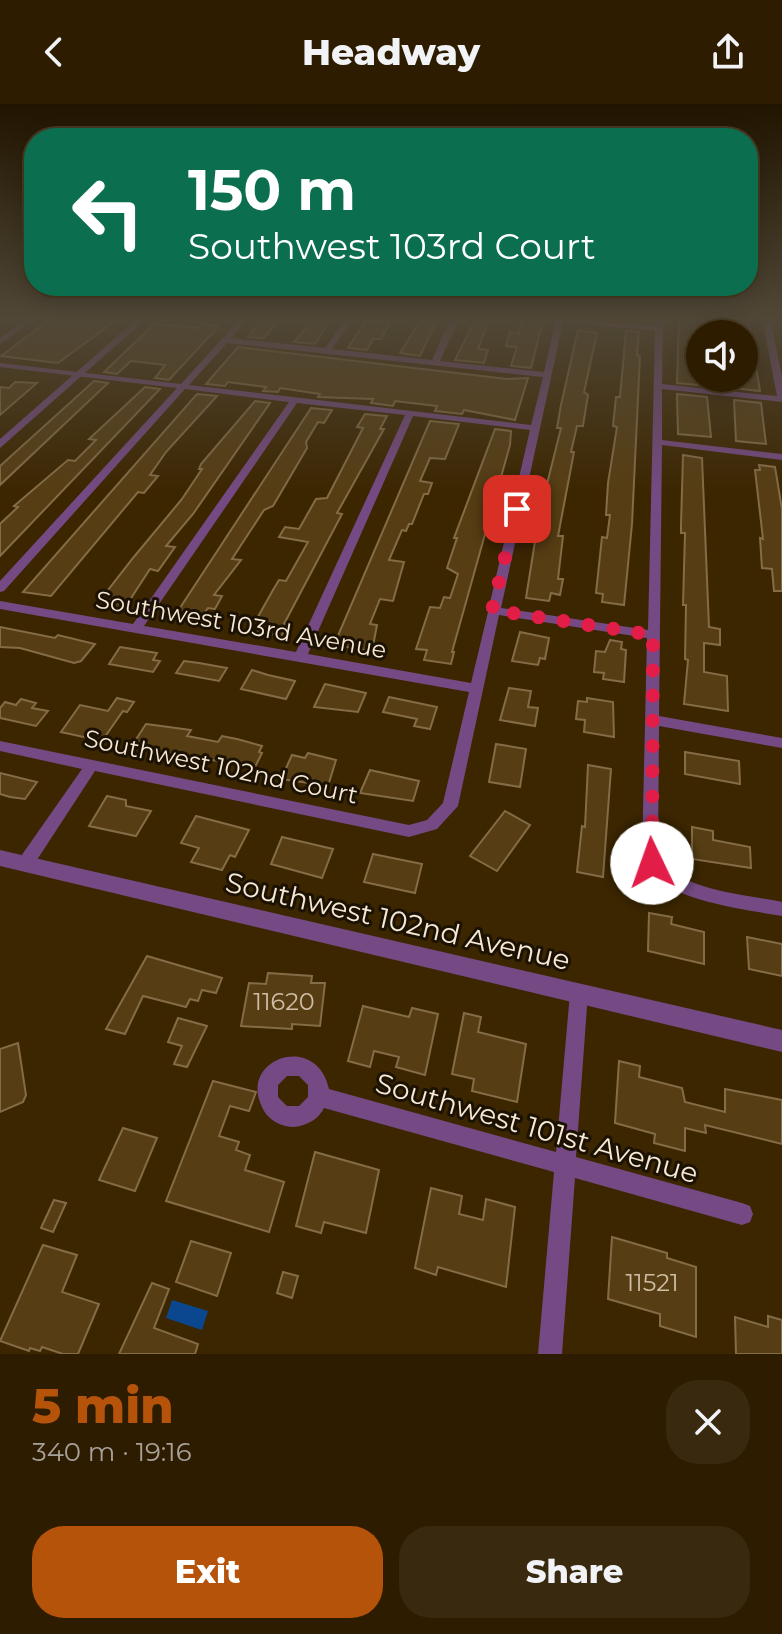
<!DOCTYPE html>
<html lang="en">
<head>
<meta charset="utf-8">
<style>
	body { margin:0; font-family:Montserrat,sans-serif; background:#39290f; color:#f1f3f6; height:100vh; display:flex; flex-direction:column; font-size:30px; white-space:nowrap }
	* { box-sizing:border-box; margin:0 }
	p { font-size:26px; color:#a7a199 }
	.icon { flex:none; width:44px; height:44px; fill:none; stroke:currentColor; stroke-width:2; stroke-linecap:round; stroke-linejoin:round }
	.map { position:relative; height:1250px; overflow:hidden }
	.panel { display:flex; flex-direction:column; background:#2d1c00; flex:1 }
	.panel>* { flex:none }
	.top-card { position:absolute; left:24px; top:24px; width:734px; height:168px; border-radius:32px; box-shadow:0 4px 20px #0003,0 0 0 2px #483a22; background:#0b6e4f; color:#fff; overflow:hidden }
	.controls { position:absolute; left:686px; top:216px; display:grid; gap:16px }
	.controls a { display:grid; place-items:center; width:72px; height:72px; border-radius:50%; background:#2d1c00; box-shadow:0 4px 20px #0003,0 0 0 2px #483a22; font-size:40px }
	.pin { position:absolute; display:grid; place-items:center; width:68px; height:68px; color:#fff; margin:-34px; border-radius:16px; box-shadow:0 4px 12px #0006 }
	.me { position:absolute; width:88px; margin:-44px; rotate:357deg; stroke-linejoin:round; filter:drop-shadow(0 0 6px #0008) }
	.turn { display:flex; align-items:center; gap:28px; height:168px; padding:0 32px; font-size:36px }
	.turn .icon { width:104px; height:104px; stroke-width:2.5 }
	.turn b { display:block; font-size:56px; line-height:68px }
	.round { display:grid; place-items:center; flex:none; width:84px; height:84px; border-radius:32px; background:#39290f }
	.head { display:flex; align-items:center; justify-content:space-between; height:136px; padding:0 32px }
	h1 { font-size:48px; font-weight:800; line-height:60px; color:#b45309 }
	.button { display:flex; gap:16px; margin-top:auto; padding:16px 32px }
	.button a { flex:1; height:92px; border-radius:32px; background:#b45309; color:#fff; font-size:32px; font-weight:800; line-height:92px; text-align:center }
	.button a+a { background:#39290f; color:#f1f3f6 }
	header { display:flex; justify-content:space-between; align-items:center; height:104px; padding:0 32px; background:#2d1c00; font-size:36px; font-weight:800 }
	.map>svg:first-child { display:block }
	.water { fill:#0b478f }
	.building { fill:#563d13; stroke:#846c47; stroke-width:2 }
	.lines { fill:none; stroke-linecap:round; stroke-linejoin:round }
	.minor { fill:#754a84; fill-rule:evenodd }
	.tertiary { fill:#754a84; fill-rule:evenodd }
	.route { stroke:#e11d48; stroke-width:14; stroke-dasharray:0 25.2 }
	.labels { text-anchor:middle; stroke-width:6; stroke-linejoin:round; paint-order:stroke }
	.street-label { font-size:24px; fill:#f7e9d6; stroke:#1b1204 }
	.near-number-label { font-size:24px; fill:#cfbea5 }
	.near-street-label { font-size:28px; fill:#f7e9d6; stroke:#1b1204 }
</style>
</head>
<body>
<header><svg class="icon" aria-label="back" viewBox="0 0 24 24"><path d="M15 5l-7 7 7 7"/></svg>Headway<svg class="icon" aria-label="share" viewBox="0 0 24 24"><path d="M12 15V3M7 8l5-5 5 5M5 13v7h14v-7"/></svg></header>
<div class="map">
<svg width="782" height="1250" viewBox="0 0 782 1250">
	<rect width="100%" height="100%" fill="#3c2600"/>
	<!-- water -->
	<polygon class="water" points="172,1196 208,1207 202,1226 166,1214"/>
	<!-- building -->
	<g class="building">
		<polygon points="52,214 119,214 58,259 1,252"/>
		<polygon points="263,214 281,214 264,234 248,233"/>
		<polygon points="314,214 332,214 315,240 294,238"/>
		<polygon points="422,214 438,214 420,252 400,249"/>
		<polygon points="476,214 490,214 478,245 488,246 484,259 455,256"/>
		<polygon points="679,214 695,214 694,247 700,255 700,274 707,274 707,282 677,279"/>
		<polygon points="733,214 748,214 760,287 734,284 734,274 744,274 744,230 735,229"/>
		<polygon points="366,216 390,219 381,235 373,235 367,246 348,244"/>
		<polygon points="522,216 543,217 531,264 511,262 517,243 506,242 510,228 519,229"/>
		<polygon points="154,220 198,224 202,220 219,222 169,276 155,274 165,261 131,257 117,270 104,268"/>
		<polygon points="578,226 597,229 584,288 588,291 583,322 577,322 571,348 574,348 558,432 563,432 558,475 563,475 560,491 551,489 549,497 526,494 539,412 561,324 557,324 561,301"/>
		<polygon points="626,227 639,228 637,251 640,252 632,420 624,501 602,498 603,490 596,489 602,433 607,434 610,411 606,411 608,379 617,323 613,322 616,293 620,293"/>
		<polygon points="238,243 507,275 528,274 515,316 464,306 462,310 435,307 437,302 395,297 393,302 371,299 373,295 318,293 320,290 280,284 278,288 263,287 266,283 228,278 225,282 206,280"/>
		<polygon points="94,277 108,279 0,381 0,362"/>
		<polygon points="15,278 37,279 0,311 0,283 9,284"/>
		<polygon points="145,283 160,285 0,452 0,420 18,403 14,402 68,356 75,357 96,336 89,335"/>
		<polygon points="197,290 217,292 166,348 150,371 158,372 144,389 138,388 51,492 23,488"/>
		<polygon points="677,290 707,293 711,333 678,330"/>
		<polygon points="734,296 761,299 766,340 736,337"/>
		<polygon points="255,297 270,299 193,410 166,442 175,443 158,467 150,465 124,505 100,501 98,499 133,454 182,395 202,365 199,365 201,360"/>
		<polygon points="311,304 332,306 324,319 318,318 306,338 307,344 273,402 264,406 232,455 241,456 214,491 222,492 215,505 208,504 198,517 174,513"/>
		<polygon points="365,310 387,312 380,325 384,325 337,409 342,410 284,520 287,521 282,532 257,528 261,519 255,518 273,486 279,476 286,477 308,438 279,433 285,423 299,425 316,395 327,394 363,324 357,323"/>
		<polygon points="430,317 459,320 445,355 430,354 420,377 432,379 428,390 424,390 412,420 409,420 406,427 402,426 389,456 404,458 393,497 380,495 370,520 377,521 372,547 334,541"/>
		<polygon points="495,325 511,327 510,341 452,548 454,548 451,560 424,556 427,546 416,545 430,503 440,504 444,493 450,494 458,470 447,464 457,434 454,434"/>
		<polygon points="683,351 702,354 709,523 720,525 720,541 704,539 704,568 727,572 728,607 684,600 688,556 685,555 686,501 683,501 685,429 681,429 681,421"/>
		<polygon points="759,361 775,363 782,405 782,487 774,487 772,465 762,464 760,434 763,435 755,366 760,366"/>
		<polygon points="0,523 55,534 58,531 95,540 81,557 74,559 20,544 0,543"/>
		<polygon points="520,528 549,534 545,555 540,554 538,561 512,557"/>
		<polygon points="610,536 622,538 621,545 626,546 624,578 603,575 604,569 594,568 596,547 605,548"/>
		<polygon points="120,543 157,549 153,556 160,557 153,568 109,560"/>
		<polygon points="184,557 199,559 227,564 219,577 176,569"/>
		<polygon points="252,566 268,571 295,577 286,595 241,585"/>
		<polygon points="325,580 366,589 358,608 314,603"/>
		<polygon points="509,584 531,587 528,603 538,604 535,622 500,616"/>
		<polygon points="389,593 437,603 430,625 414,622 417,615 383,608"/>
		<polygon points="117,594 134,598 127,608 123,607 102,637 61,628 80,601 108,607"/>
		<polygon points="587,594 613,598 614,633 584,628 585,616 576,615 578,597 587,598"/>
		<polygon points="21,595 36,599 32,604 48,607 36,622 0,614 0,604 5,598 16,601"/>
		<polygon points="146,620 191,626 187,632 218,638 222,632 237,635 262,642 259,648 262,649 255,663 131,643"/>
		<polygon points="496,640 526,645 520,683 489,678"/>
		<polygon points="685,648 739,657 740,680 685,670"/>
		<polygon points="308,649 336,656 328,682 281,675 292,651 305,654"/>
		<polygon points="588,661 611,665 603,773 577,768 582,722 585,723"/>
		<polygon points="370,666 419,677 413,697 360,689"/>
		<polygon points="0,669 37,678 25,695 10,693 0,690"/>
		<polygon points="107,692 126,696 126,702 151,707 136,732 89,722"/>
		<polygon points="505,707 530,721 497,767 470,752"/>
		<polygon points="196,712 249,726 235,753 230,751 222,766 191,758 199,744 181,739"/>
		<polygon points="692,723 713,727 713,736 750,743 751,764 692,755"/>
		<polygon points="282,733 333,745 322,774 271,760"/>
		<polygon points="373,750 422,760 415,789 364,778"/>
		<polygon points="649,809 672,813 671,820 704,828 704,860 648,847"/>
		<polygon points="747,833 782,840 782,872 749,865"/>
		<polygon points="147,852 222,874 216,889 202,886 198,897 190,895 186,903 143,892 125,930 106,925"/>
		<polygon points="268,869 312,872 311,879 325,879 320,922 292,920 292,925 241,922 249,879 266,880"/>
		<polygon points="363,902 409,913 412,904 438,910 425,971 396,963 399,953 374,947 370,963 348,957"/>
		<polygon points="464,909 481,913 478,928 526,940 517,998 472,987 474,975 452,970"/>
		<polygon points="178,914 207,922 187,963 174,960 182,942 168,938"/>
		<polygon points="18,939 26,991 23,998 0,1008 0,945"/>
		<polygon points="619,957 640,962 639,973 682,984 685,998 725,1008 725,985 782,996 782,1040 705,1021 706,1029 685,1024 685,1047 654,1039 655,1030 615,1019"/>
		<polygon points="213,977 256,988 249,1007 230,1002 219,1032 239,1038 236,1046 250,1051 245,1066 284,1078 269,1128 166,1097"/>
		<polygon points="123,1024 157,1034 135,1087 99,1076"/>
		<polygon points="315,1048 379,1066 366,1129 324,1118 321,1129 296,1122"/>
		<polygon points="431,1084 462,1092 459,1110 483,1116 486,1095 515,1103 506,1183 438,1163 436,1171 415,1164"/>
		<polygon points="54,1096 66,1099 53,1128 41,1124"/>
		<polygon points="612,1133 667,1149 667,1154 696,1163 696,1233 660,1222 660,1210 608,1195"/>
		<polygon points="191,1137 231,1149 217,1192 176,1178"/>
		<polygon points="43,1141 77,1151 62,1188 99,1200 78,1250 63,1250 42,1243 40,1247 30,1244 29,1247 0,1237"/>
		<polygon points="283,1168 298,1172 292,1194 277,1189"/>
		<polygon points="152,1179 169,1185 154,1224 198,1240 195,1250 119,1250"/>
		<polygon points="768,1212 782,1216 782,1250 736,1250 735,1213 768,1223"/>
	</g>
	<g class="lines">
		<!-- minor -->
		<g class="minor">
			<polygon points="29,214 37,214 0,240 0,234"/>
			<path d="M241 214H249L231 234 325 244 346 214H354L332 245 432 256 451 214H459L440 257 544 268 556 214 655 222V214H663L662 280 777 292 762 214H770L782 272V298L662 285V336L782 350V356L662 341 659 612 782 634V644L659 622 658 751C677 787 746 790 782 798V812C748 806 672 797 651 768 647 763 645 756 642 751L647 534 499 511 458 702 437 725 409 733 95 667 31 765 25 767 19 765 17 760 19 755 82 665 0 647V637L409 721 427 716 443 699 469 588 0 505V497L133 520 289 298 185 285 4 487 0 488V477L177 284 0 263V259L181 280ZM563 218 655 227 648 526 501 504ZM227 239 543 273 531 321 189 281ZM297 299 405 311 296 548 144 522ZM413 312 530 326 489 503 486 506 488 508 471 579 308 550Z"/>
			<path d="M579 880 585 883 588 889 576 1053 742 1099 750 1102 753 1110 750 1118 742 1121 575 1074 562 1250H538L554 1068 324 1004C319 1014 311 1019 300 1022 290 1025 278 1021 270 1014 265 1010 262 1004 260 998 243 953 317 929 329 985L556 1048 570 889 573 883ZM287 972H299L308 981V993L299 1002H287L278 993V981Z"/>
		</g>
		<!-- tertiary -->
		<g class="tertiary">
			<polygon points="138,214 147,214 0,344 0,335"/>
			<polygon points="0,746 782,926 782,948 0,762"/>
		</g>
	</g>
	<!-- sky -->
	<linearGradient id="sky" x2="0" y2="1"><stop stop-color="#211500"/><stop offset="0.55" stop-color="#504737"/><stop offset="1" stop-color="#504737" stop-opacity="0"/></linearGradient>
	<rect width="782" height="389" fill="url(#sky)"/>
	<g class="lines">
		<!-- route -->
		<polyline class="route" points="517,405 492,506 653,531 652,759"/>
	</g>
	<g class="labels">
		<!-- street labels -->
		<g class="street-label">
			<text transform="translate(241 521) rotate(10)" y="8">Southwest 103rd Avenue</text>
			<text transform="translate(221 663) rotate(12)" y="8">Southwest 102nd Court</text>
		</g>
		<!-- near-number labels -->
		<g class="near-number-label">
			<text x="284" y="906">11620</text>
			<text x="652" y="1187">11521</text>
		</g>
		<!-- near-street labels -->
		<g class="near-street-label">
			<text transform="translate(398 817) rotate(13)" y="10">Southwest 102nd Avenue</text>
			<text transform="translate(537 1024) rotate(16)" y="10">Southwest 101st Avenue</text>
		</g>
	</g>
</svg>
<div class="controls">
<a><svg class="icon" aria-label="sound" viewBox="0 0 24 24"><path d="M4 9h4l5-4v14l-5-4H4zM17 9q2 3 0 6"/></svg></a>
</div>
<div class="pin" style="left:517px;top:405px;background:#d93025"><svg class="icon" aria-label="arrive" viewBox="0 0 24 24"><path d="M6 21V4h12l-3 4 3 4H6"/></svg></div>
<svg class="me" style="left:652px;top:759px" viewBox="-20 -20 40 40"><circle r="19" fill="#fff"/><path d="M0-13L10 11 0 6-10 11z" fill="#e11d48"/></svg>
<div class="top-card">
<div class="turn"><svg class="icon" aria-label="left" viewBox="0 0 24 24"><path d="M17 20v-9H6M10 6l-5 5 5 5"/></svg><div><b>150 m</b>Southwest 103rd Court</div></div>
</div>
</div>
<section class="panel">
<div class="head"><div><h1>5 min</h1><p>340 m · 19:16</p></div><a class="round"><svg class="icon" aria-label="close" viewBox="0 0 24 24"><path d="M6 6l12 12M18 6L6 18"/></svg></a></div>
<div class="button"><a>Exit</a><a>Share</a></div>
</section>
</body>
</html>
